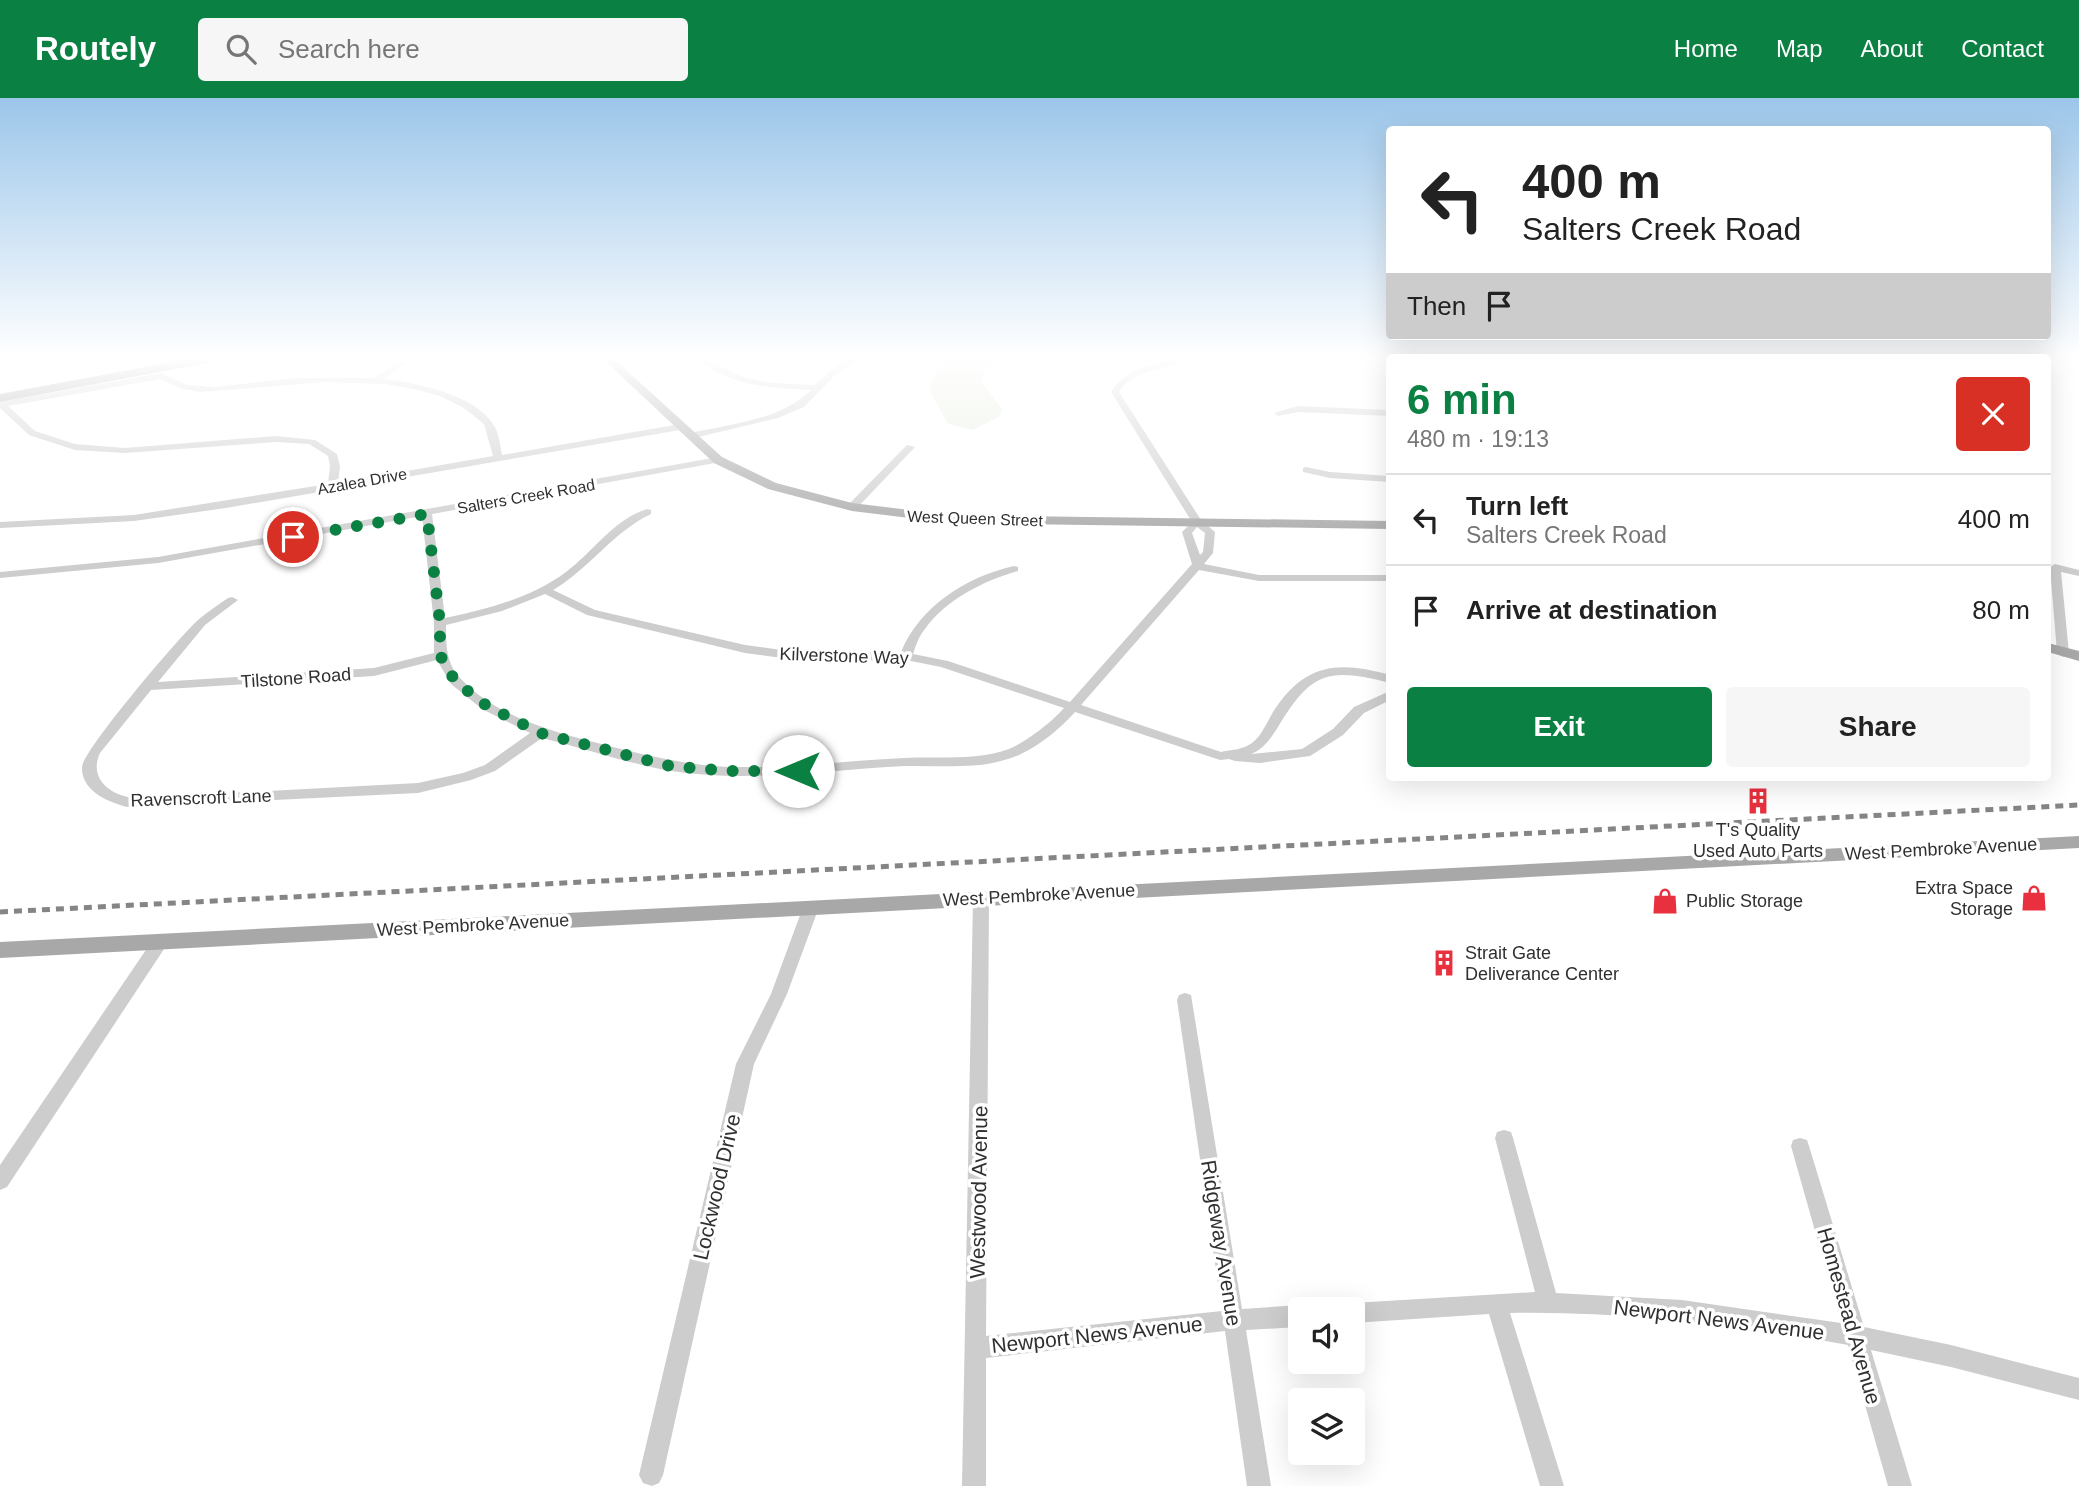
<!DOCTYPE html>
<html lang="en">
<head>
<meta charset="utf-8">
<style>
	body { margin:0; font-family:Arial,sans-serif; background:#f6f6f6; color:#222; height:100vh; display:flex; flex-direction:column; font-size:26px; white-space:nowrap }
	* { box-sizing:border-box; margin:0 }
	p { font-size:23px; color:#767676 }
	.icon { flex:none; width:38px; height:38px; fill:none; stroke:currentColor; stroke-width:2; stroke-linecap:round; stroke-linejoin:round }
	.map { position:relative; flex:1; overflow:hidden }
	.details { position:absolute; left:1386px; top:256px; width:665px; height:427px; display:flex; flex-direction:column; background:#fff; border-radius:7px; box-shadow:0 7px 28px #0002 }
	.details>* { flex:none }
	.top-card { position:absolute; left:1386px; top:28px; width:665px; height:214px; border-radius:7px; box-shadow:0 7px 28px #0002; background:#fff; color:#222; overflow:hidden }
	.tools { position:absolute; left:1288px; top:1199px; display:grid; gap:14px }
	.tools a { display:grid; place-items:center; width:77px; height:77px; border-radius:7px; background:#fff; box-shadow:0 7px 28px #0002; font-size:35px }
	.pin { position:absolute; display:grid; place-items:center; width:60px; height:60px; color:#fff; margin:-30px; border:4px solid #fff; border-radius:50%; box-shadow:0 2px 7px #0007 }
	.me { position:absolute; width:77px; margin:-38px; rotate:270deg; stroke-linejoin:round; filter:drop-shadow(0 0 5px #0008) }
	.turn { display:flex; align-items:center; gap:24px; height:147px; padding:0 21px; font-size:32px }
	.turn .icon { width:91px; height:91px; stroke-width:2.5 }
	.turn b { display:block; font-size:49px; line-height:60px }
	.then { display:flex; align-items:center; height:66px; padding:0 21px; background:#0003; gap:14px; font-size:26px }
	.round { display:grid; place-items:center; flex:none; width:74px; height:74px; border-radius:7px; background:#f6f6f6 }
	.headline { display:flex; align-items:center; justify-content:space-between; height:119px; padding:0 21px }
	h1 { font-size:42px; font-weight:700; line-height:52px; color:#0b8043 }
	.cta { display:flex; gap:14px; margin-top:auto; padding:14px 21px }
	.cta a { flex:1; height:80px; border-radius:7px; background:#0b8043; color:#fff; font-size:28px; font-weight:700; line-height:80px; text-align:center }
	.cta a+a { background:#f6f6f6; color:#222 }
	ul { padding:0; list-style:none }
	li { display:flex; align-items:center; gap:21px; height:91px; padding:0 21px; border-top:2px solid #e0e0e0 }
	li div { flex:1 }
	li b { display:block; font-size:26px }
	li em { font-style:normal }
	header { display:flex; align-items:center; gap:42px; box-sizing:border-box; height:98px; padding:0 35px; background:#0b8043; color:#fff }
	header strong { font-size:33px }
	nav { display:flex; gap:38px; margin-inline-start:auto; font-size:24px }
	.search { width:490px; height:63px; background:#f6f6f6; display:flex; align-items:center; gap:18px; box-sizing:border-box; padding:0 24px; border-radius:7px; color:#767676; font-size:26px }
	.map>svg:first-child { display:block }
	.green { fill:#e6edde }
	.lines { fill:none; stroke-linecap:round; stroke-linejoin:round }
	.minor { fill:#cdcdcd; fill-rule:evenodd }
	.major { fill:#a8a8a8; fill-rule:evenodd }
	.highway { fill:#979797; fill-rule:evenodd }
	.rail { stroke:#858585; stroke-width:5; stroke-dasharray:8 6; stroke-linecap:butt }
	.route { stroke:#0b8043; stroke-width:12; stroke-dasharray:0 21.6 }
	.labels { text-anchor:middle; stroke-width:7; stroke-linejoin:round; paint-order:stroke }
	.far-street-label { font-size:16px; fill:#303030; stroke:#fff }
	.street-label { font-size:18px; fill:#303030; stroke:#fff }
	.poi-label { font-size:18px; fill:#303030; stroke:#fff; text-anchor:start }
	.near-street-label { font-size:21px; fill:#303030; stroke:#fff }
</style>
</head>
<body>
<header>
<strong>Routely</strong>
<div class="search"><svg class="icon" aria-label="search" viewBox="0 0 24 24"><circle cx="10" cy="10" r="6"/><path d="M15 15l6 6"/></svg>Search here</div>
<nav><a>Home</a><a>Map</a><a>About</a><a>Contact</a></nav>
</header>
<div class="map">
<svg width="2079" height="1388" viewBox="0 0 2079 1388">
	<rect width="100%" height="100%" fill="#fff"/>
	<!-- green -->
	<polygon class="green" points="926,261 1008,261 986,272 981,283 1002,311 1000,318 973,332 948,326 929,291 940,265"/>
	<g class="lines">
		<!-- minor -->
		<g class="minor">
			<path d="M698 261C714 261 728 274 744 279 767 286 792 286 815 287 828 275 841 261 859 261L835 277 804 309 778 320 690 341 685 338 687 336C728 326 780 323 811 292 772 290 728 288 698 261Z"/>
			<path d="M1173 261H1186C1165 274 1134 270 1119 294L1201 422 1215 434 1213 455 1204 466 1259 477H1390V483H1259L1199 472 1081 607 1221 654C1229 652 1239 652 1247 648 1260 642 1266 626 1273 614 1304 566 1337 562 1390 577V585C1328 569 1311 574 1278 629 1271 640 1264 651 1251 656L1302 651 1333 631 1354 609 1390 593V602L1364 615 1343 637 1310 658 1260 665 1235 663 1229 661 1220 662 1075 614C1061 630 1040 647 1021 656 985 673 943 667 905 668 826 672 750 685 671 673 630 666 583 650 542 640L495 673 471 682 418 695 127 709C108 704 81 693 82 669 83 652 180 538 198 522 207 514 218 507 228 500L232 499 238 502 205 527 158 584 374 570 434 555V525L422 418 158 465 0 480V474L158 459 718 359 721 360V364L432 416 445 520C487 511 531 500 566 474 593 454 614 421 647 411L651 412V416C613 434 589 471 553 492L595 512 745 547 804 555 901 554C920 508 966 479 1014 468L1018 469V473C985 482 945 502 925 531 919 538 916 547 913 556L948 563 1070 604 1192 466 1182 434 1192 424 1111 294C1125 271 1149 268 1173 261ZM1197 429 1205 435 1203 454 1200 457 1192 435ZM545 496 587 517 745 555 804 563 906 562 941 569 1064 610C1052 624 1026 644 1009 651 976 663 938 658 904 660 845 663 788 670 729 669 687 667 649 658 609 648 558 635 499 621 461 581 446 566 446 547 446 527L502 513ZM437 562 451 586 482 611 530 635 485 667 463 675 418 685 135 700C111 698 88 681 100 655L151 592 374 578Z"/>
			<path d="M399 263 406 265 384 281C418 286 472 295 493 326 499 335 500 346 502 357L680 326 685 329 680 332 226 410 134 423 0 430V424L134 417 328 386 330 368 328 358 309 346 276 344 125 355 75 352 29 337 0 310V304L161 275 187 287 214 289 296 280H374ZM160 281 183 291 200 294 324 284 385 286 414 291 440 298 464 310 484 326 493 358 338 385 340 368 337 356 315 342 276 338 125 350 75 346 35 333 8 308Z"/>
			<polygon points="1298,308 1390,312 1390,318 1298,314 1278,318 1274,315"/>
			<polygon points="907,347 915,349 856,411 848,411 848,407"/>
			<polygon points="1306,369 1330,374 1390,378 1390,384 1330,380 1303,374 1303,370"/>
			<polygon points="2055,466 2079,472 2079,478 2061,474 2069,555 2063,559 2057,555 2050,469"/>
			<polygon points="981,794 986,796 989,800 986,1238 1222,1213 1177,902 1179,897 1185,895 1191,897 1242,1211 1300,1207 1308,1211 1300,1211 1300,1229 1246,1232 1271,1388 1247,1388 1225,1233 986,1260 986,1388 962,1388 973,800 976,796"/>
			<polygon points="811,803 816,805 819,809 787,896 754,966 663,1377 659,1385 652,1388 643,1385 639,1377 736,966 771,896 803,809 806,805"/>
			<polygon points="160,838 166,840 168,844 166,848 7,1089 0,1092 0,1067 154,840"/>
			<path d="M1504 1032 1511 1034 1513 1040 1556 1195 1682 1202 1841 1225 1791 1048 1793 1042 1800 1040 1807 1042 1809 1048 1864 1229 1951 1247 2079 1280V1302L1951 1269 1871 1252 1912 1388H1888L1848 1247C1737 1227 1623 1213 1510 1215L1564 1388H1540L1489 1216 1353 1225V1211H1344L1346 1208 1353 1205 1535 1194 1495 1040 1497 1034Z"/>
		</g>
		<!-- major -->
		<g class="major">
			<polygon points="603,261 614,261 722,359 776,385 852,405 951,417 1390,423 1390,431 951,425 852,413 768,391 714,365"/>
			<polygon points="2048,545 2079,553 2079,563 2048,554"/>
			<polygon points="2079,738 2079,750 0,860 0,844"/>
		</g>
		<!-- highway -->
		<polygon class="highway" points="188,261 213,261 207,265 0,304 0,296"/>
		<!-- rail -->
		<polyline class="rail" points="0,814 2079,707"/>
	</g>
	<!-- sky -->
	<linearGradient id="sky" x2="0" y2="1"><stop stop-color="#9cc6ea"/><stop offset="0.57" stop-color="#fff"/><stop offset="1" stop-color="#fff" stop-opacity="0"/></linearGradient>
	<rect width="2079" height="455" fill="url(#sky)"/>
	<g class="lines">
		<!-- route -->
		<polyline class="route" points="293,439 427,416 440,525 440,557 455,583 487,608 540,635 670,668 727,673 798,673"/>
	</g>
	<!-- icons -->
	<defs>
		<g id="building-bare" transform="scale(2.1)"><path d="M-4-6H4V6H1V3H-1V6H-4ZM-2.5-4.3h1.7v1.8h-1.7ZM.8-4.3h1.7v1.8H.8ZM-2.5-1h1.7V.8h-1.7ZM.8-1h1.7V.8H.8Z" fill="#e9303e" stroke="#fff" stroke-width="2.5" paint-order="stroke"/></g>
		<g id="shop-bare" transform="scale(2.1)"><path d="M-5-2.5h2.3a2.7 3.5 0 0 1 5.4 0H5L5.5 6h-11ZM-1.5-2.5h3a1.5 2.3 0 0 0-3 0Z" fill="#e9303e" stroke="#fff" stroke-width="2.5" paint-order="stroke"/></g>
	</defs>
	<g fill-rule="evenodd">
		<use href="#building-bare" x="1758" y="703"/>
		<use href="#shop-bare" x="2034" y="800"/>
		<use href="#shop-bare" x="1665" y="803"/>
		<use href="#building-bare" x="1444" y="865"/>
	</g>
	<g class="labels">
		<!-- far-street labels -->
		<g class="far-street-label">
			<text transform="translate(362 383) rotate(-10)" y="6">Azalea Drive</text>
			<text transform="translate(526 398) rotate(-10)" y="6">Salters Creek Road</text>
			<text transform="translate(975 420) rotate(2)" y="6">West Queen Street</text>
		</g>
		<!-- street labels -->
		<g class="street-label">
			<text transform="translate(844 558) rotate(2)" y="6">Kilverstone Way</text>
			<text transform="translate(296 580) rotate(-4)" y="6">Tilstone Road</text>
			<text transform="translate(201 700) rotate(-2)" y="6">Ravenscroft Lane</text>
			<text transform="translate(1941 751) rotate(-3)" y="6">West Pembroke Avenue</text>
			<text transform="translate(1039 797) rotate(-3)" y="6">West Pembroke Avenue</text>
			<text transform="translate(473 827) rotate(-3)" y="6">West Pembroke Avenue</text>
		</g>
		<!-- poi labels -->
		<g class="poi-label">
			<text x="1758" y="738" text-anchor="middle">T's Quality<tspan x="1758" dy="21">Used Auto Parts</tspan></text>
			<text x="2013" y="796" text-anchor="end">Extra Space<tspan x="2013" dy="21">Storage</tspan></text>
			<text x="1686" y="809">Public Storage</text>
			<text x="1465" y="861">Strait Gate<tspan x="1465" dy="21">Deliverance Center</tspan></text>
		</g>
		<!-- near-street labels -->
		<g class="near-street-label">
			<text transform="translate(717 1089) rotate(-77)" y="7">Lockwood Drive</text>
			<text transform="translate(979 1094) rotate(-89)" y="7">Westwood Avenue</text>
			<text transform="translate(1221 1145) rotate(81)" y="7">Ridgeway Avenue</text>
			<text transform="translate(1849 1218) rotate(74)" y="7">Homestead Avenue</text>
			<text transform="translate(1719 1222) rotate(7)" y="7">Newport News Avenue</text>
			<text transform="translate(1097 1237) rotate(-6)" y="7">Newport News Avenue</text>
		</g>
	</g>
</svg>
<div class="tools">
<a><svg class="icon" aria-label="sound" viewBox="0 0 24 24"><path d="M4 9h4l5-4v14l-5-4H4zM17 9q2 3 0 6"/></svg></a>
<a><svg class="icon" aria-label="layers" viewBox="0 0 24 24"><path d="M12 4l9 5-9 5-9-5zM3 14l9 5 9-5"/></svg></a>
</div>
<div class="pin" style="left:293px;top:439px;background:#d93025"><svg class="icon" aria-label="arrive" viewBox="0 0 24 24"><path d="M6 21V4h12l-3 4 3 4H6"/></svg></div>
<svg class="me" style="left:798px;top:673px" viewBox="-20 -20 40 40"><circle r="19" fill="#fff"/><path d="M0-13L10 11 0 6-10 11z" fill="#0b8043"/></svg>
<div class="top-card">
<div class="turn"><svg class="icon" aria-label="left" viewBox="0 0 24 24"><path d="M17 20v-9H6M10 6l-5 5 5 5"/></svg><div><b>400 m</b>Salters Creek Road</div></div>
<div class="then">Then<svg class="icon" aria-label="arrive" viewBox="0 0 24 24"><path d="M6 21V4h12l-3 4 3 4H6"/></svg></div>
</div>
<section class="details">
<div class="headline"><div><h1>6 min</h1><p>480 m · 19:13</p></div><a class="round" style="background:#d93025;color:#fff"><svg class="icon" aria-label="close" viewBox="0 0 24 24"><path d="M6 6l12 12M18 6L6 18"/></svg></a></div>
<ul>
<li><svg class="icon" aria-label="left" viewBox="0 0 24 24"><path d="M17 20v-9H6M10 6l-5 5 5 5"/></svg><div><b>Turn left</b><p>Salters Creek Road</p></div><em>400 m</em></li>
<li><svg class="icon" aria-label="arrive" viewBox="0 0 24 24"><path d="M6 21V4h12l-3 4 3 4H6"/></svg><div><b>Arrive at destination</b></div><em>80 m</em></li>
</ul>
<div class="cta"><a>Exit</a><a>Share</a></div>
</section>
</div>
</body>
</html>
